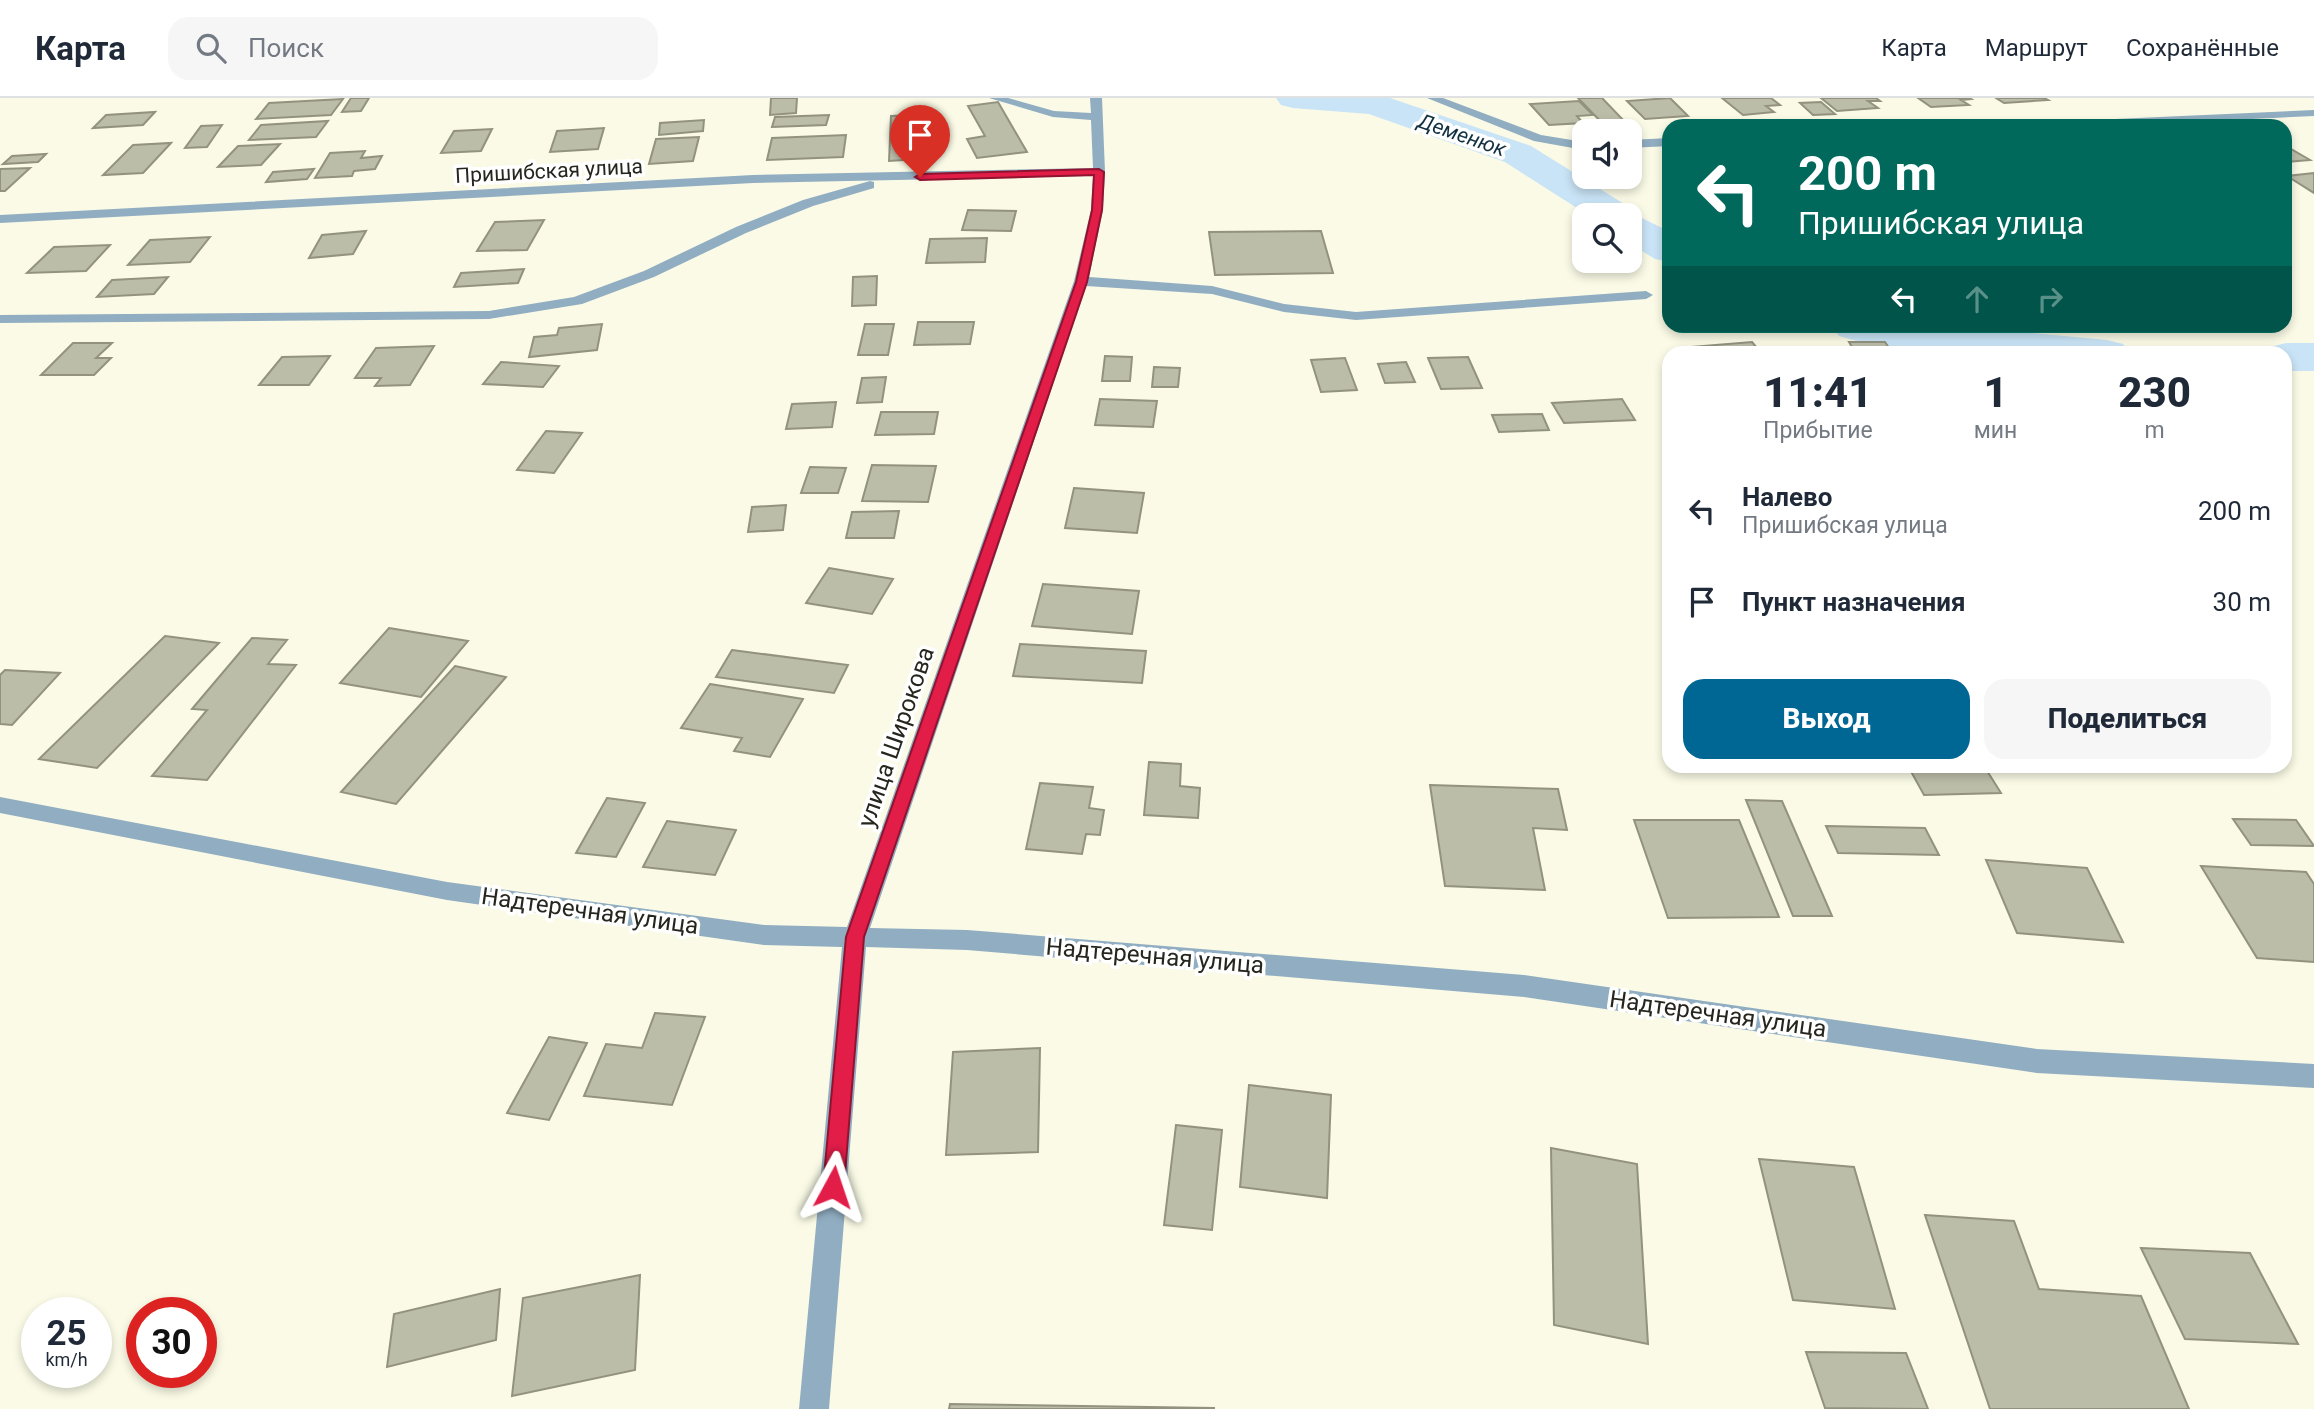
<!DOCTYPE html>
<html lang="ru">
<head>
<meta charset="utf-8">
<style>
	body { margin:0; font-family:Roboto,sans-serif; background:#f6f6f7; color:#1f2937; height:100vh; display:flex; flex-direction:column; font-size:26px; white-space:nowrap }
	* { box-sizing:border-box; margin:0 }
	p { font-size:23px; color:#747a83 }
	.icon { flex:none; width:38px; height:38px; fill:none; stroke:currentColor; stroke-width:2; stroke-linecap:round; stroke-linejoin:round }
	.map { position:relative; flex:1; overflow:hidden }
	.sheet { position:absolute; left:1662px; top:248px; width:630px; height:427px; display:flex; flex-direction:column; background:#fff; border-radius:21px; box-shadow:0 4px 10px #0003 }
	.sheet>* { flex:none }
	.hud { position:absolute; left:1662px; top:21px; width:630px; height:214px; border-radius:21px; box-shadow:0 4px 10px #0003; background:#00695c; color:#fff; overflow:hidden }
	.controls { position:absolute; left:1572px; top:21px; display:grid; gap:14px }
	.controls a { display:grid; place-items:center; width:70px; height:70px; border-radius:14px; background:#fff; box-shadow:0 4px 10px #0003; font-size:35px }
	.speed { position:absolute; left:21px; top:1199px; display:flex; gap:14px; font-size:35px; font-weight:700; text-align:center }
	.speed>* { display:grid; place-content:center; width:91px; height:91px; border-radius:50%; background:#fff; box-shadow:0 4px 10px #0003; line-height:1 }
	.speed small { font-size:18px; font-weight:400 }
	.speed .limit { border:10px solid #d22; background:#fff; color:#111 }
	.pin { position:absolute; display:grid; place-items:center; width:60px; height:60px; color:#fff; margin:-72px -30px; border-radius:50% 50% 50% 0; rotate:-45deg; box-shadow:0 0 7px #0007 }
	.pin .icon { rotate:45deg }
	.me { position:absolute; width:77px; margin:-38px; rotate:5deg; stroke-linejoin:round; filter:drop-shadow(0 0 5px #0008) }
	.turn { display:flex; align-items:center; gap:24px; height:147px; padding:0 21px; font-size:32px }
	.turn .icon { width:91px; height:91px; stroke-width:2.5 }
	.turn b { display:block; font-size:49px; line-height:60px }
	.lanes { display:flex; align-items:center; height:66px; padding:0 21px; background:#0003; justify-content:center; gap:35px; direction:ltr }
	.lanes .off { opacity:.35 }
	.eta { display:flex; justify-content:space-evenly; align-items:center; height:119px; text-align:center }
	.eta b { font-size:42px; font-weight:800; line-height:49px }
	.cta { display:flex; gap:14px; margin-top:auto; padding:14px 21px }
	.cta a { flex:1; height:80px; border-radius:21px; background:#006694; color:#fff; font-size:28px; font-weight:800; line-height:80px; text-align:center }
	.cta a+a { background:#f6f6f7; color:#1f2937 }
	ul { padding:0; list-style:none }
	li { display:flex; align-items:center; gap:21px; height:91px; padding:0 21px }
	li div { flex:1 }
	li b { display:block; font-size:26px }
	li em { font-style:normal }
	header { display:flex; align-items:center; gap:42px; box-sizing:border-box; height:98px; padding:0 35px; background:#fff; border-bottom:2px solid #e0e1e3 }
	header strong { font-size:33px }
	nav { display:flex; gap:38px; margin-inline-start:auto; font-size:24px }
	.search { width:490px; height:63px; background:#f6f6f7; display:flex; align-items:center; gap:18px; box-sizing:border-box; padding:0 24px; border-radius:21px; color:#747a83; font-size:26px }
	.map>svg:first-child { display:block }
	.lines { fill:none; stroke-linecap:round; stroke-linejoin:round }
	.canal { fill:#c9e4f6; fill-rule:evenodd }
	.building { fill:#bcbda9; stroke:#92927f; stroke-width:2 }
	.minor { fill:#90adc1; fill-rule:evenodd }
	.route { fill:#e11d48; stroke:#92132f; stroke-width:2 }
	.labels { text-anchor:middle; stroke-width:7; stroke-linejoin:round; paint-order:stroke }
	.far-water-label { font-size:21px; font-style:italic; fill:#103042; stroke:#fff }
	.far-street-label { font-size:21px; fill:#26261e; stroke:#fff }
	.street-label { font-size:24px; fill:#26261e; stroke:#fff }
</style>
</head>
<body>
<header>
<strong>Карта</strong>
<div class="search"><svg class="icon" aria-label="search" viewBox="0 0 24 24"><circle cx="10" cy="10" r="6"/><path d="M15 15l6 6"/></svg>Поиск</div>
<nav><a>Карта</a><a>Маршрут</a><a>Сохранённые</a></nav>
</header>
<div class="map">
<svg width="2314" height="1311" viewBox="0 0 2314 1311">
	<rect width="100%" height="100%" fill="#fafae6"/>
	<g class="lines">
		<!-- canal -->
		<g class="canal">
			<polygon points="1276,0 1390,0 1531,48 1629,109 1634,116 1670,134 1670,164 1655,161 1629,145 1629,117 1588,117 1505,64 1369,16 1293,10 1281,7"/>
			<path d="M1832 228H1956L2107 242 2123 246 2130 256C2035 256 1931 265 1839 238Z"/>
			<polygon points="2286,245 2314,245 2314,273 2286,273 2286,256 2265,256 2270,249"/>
		</g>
	</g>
	<!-- building -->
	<g class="building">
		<polygon points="351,0 369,0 361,13 342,14"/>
		<polygon points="771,0 797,0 796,15 770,17"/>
		<polygon points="1578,0 1602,0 1628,27 1605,28"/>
		<polygon points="1670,0 1688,18 1645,21 1627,3"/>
		<polygon points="1722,0 1771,0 1780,7 1766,8 1774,14 1743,17"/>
		<polygon points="1821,0 1876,0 1880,3 1868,3 1878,10 1837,13"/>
		<polygon points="1918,0 1969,0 1971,1 1961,2 1969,7 1931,9"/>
		<polygon points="1996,0 2044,0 2048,2 2004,5"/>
		<polygon points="343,1 331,17 256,21 269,5"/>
		<polygon points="1579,3 1593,17 1577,18 1583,25 1549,27 1530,6"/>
		<polygon points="998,4 1027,54 977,60 967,41 985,38 968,8"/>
		<polygon points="1821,4 1835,16 1813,17 1800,5"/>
		<polygon points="155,14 143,27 93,30 106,17"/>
		<polygon points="937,16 936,60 889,63 891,18"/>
		<polygon points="829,17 826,27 772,29 775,19"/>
		<polygon points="704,22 703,33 659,37 660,25"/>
		<polygon points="328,23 316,39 249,42 261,27"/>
		<polygon points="222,27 207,49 185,50 201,28"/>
		<polygon points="604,30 598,51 550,54 557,33"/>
		<polygon points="492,31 481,53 441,55 454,33"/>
		<polygon points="846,37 843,59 767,62 772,40"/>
		<polygon points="699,39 693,63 649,66 656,41"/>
		<polygon points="171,45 143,75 103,77 133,47"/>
		<polygon points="280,46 261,67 218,69 238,48"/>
		<polygon points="2286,48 2310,62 2286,64"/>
		<polygon points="365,53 361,60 382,58 375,71 354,73 352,78 315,80 330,55"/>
		<polygon points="46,56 38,64 3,66 12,58"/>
		<polygon points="30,70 5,93 0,93 0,71"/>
		<polygon points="314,71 307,81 266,84 273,74"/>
		<polygon points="2314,75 2314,95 2287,78"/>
		<polygon points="968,112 1016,113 1011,133 962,132"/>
		<polygon points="544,122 527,152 477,153 495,124"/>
		<polygon points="366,133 353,156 309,160 322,137"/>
		<polygon points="1321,133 1333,175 1215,177 1209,134"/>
		<polygon points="210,139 190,164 128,167 150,142"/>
		<polygon points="987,140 985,164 926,165 930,141"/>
		<polygon points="110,147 86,173 27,175 54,149"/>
		<polygon points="524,171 518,185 454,189 461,175"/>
		<polygon points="877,178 876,207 852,208 853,179"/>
		<polygon points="168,179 154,196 97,199 112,182"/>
		<polygon points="918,224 974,224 970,246 914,247"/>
		<polygon points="602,226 597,252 529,259 534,239 557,237 559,230"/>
		<polygon points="865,226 894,226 888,257 858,257"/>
		<polygon points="1752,244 1762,256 1695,256 1690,249"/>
		<polygon points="1849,244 1885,244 1893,256 1856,256"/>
		<polygon points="73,245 112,245 96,260 111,260 94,277 41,277"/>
		<polygon points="434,248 410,287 375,288 381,280 355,280 376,250"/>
		<polygon points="330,258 309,287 259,287 282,259"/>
		<polygon points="1105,258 1132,259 1130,283 1102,283"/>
		<polygon points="1468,259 1482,290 1441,291 1428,260"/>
		<polygon points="1345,260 1357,292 1321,294 1311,262"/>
		<polygon points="501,264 559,268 543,289 483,286"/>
		<polygon points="1406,264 1415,284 1385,285 1378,266"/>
		<polygon points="1154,269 1180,270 1178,289 1152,289"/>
		<polygon points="886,279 882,304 857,305 862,280"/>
		<polygon points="1100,301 1157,303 1153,329 1095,327"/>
		<polygon points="1622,301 1635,322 1564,325 1552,305"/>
		<polygon points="836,304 832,329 786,331 792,306"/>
		<polygon points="881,314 938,314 934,336 875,337"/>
		<polygon points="1542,316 1549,332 1499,334 1492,317"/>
		<polygon points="546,333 582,335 554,375 517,372"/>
		<polygon points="872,367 936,368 928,404 862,403"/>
		<polygon points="810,369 846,370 838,395 801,395"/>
		<polygon points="1074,390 1144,395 1137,435 1065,430"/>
		<polygon points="786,407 783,432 748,434 752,409"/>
		<polygon points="899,413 894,440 846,440 852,414"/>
		<polygon points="829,470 893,481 872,516 806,505"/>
		<polygon points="1043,486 1139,493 1132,536 1032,528"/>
		<polygon points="389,530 468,543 421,599 340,585"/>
		<polygon points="165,538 219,545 97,670 39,661"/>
		<polygon points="252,540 287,542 268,566 296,567 207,682 152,678 207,612 192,611"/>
		<polygon points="1020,546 1146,553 1142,585 1013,578"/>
		<polygon points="732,552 848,567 834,595 716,579"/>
		<polygon points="455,568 506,579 396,706 341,694"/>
		<polygon points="5,572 60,575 12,627 0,626 0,577"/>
		<polygon points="710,586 803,601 770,659 734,653 742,640 681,630"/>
		<polygon points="1149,664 1181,666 1180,688 1200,690 1198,720 1144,717"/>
		<polygon points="1908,668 1984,668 2001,695 1924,697"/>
		<polygon points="1040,685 1093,689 1089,710 1104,712 1100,737 1086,736 1082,756 1026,751"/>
		<polygon points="1430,687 1558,691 1567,732 1533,730 1545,792 1445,788"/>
		<polygon points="607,700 645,705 616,759 576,755"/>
		<polygon points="1746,702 1782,703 1832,818 1793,818"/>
		<polygon points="2233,721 2296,722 2314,748 2251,747"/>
		<polygon points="1634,722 1739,722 1779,819 1668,820"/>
		<polygon points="667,723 736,732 715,777 643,769"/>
		<polygon points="1826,728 1925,730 1939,757 1838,755"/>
		<polygon points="1986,762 2087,770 2123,844 2017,835"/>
		<polygon points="2201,768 2306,774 2314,786 2314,864 2257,860"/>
		<polygon points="655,915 705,919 672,1007 584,998 606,946 642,950"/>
		<polygon points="549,939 587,945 549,1022 507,1015"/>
		<polygon points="1040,950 1038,1054 946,1057 953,954"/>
		<polygon points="1249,987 1331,997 1327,1100 1240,1089"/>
		<polygon points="1176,1027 1222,1032 1212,1132 1164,1127"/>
		<polygon points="1551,1050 1637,1066 1648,1246 1554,1227"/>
		<polygon points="1759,1061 1854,1069 1895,1211 1793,1202"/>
		<polygon points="1925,1117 2014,1123 2039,1191 2141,1198 2189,1311 1990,1311"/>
		<polygon points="2141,1150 2250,1155 2298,1246 2185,1241"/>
		<polygon points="640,1177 635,1272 512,1298 523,1200"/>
		<polygon points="500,1191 496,1242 387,1269 394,1216"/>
		<polygon points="1806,1254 1906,1255 1928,1311 1825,1310"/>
		<polygon points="950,1306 1214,1310 1214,1311 949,1311"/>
	</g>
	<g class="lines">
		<!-- minor -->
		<g class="minor">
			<polygon points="989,0 1008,0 1054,13 1091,15 1090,0 1102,0 1105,74 1103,112 1089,179 1212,188 1284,206 1356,214 1646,193 1653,197 1646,201 1356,222 1284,214 1212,196 1086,188 870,830 967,832 1524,877 2037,951 2314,966 2314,990 2037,975 1524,899 967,852 866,849 829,1311 799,1311 842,849 764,847 447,802 0,715 0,699 447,784 764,827 847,829 1074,183 1091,112 1093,78 753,85 0,125 0,117 753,77 1093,70 1091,22 1053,19"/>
			<polygon points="1427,0 1443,0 1541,37 1584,44 1584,52 1534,43"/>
			<polygon points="2314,12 2314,18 2104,28 2021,28 2027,25"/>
			<polygon points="1670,40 1670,48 1629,50 1629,42"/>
			<polygon points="870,83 874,84 874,90 813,108 746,135 654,179 582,206 489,221 0,225 0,217 489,213 574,199 644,173 736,129 803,102"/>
		</g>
	</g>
	<!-- route -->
	<polygon class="route" points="1099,71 1104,74 1102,112 1087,184 864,839 844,1089 841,1096 833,1099 826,1096 823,1089 846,839 1076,184 1092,112 1094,77 920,82 915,79 920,76"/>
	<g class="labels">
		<!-- far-water labels -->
		<g class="far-water-label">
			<text transform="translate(1462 37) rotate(19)" y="7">Деменюк</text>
		</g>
		<!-- far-street labels -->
		<g class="far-street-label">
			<text transform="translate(549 73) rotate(-3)" y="7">Пришибская улица</text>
		</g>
		<!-- street labels -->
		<g class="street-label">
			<text transform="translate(896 639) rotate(-71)" y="8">улица Широкова</text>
			<text transform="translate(590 813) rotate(8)" y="8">Надтеречная улица</text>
			<text transform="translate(1155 858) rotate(5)" y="8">Надтеречная улица</text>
			<text transform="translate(1718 916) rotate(8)" y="8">Надтеречная улица</text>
		</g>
	</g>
</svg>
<div class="controls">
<a><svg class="icon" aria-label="sound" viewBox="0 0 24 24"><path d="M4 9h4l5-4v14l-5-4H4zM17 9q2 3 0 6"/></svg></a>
<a><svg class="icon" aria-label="search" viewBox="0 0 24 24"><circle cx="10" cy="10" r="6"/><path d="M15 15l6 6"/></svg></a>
</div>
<div class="speed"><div>25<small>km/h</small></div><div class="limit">30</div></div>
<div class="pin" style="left:920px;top:79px;background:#d93025"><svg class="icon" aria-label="arrive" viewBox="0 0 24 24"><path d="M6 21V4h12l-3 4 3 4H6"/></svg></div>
<svg class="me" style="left:833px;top:1089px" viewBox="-20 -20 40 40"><path d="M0-17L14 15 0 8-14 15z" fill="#e11d48" stroke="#fff" stroke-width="4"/></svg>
<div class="hud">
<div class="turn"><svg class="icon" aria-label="left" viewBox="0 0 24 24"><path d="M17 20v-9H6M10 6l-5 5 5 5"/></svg><div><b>200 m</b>Пришибская улица</div></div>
<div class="lanes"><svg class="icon" aria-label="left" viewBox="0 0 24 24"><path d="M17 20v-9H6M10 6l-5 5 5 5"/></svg><svg class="icon off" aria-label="ahead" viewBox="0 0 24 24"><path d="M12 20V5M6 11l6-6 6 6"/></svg><svg class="icon off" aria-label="right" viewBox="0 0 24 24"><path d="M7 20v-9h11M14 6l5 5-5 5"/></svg></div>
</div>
<section class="sheet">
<div class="eta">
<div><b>11:41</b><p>Прибытие</p></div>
<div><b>1</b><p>мин</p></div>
<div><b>230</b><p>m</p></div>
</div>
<ul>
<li><svg class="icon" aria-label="left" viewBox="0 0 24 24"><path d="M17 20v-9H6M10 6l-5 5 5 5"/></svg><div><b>Налево</b><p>Пришибская улица</p></div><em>200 m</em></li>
<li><svg class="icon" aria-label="arrive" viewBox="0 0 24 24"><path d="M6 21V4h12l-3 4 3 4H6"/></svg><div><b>Пункт назначения</b></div><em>30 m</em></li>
</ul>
<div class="cta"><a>Выход</a><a>Поделиться</a></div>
</section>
</div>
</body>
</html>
